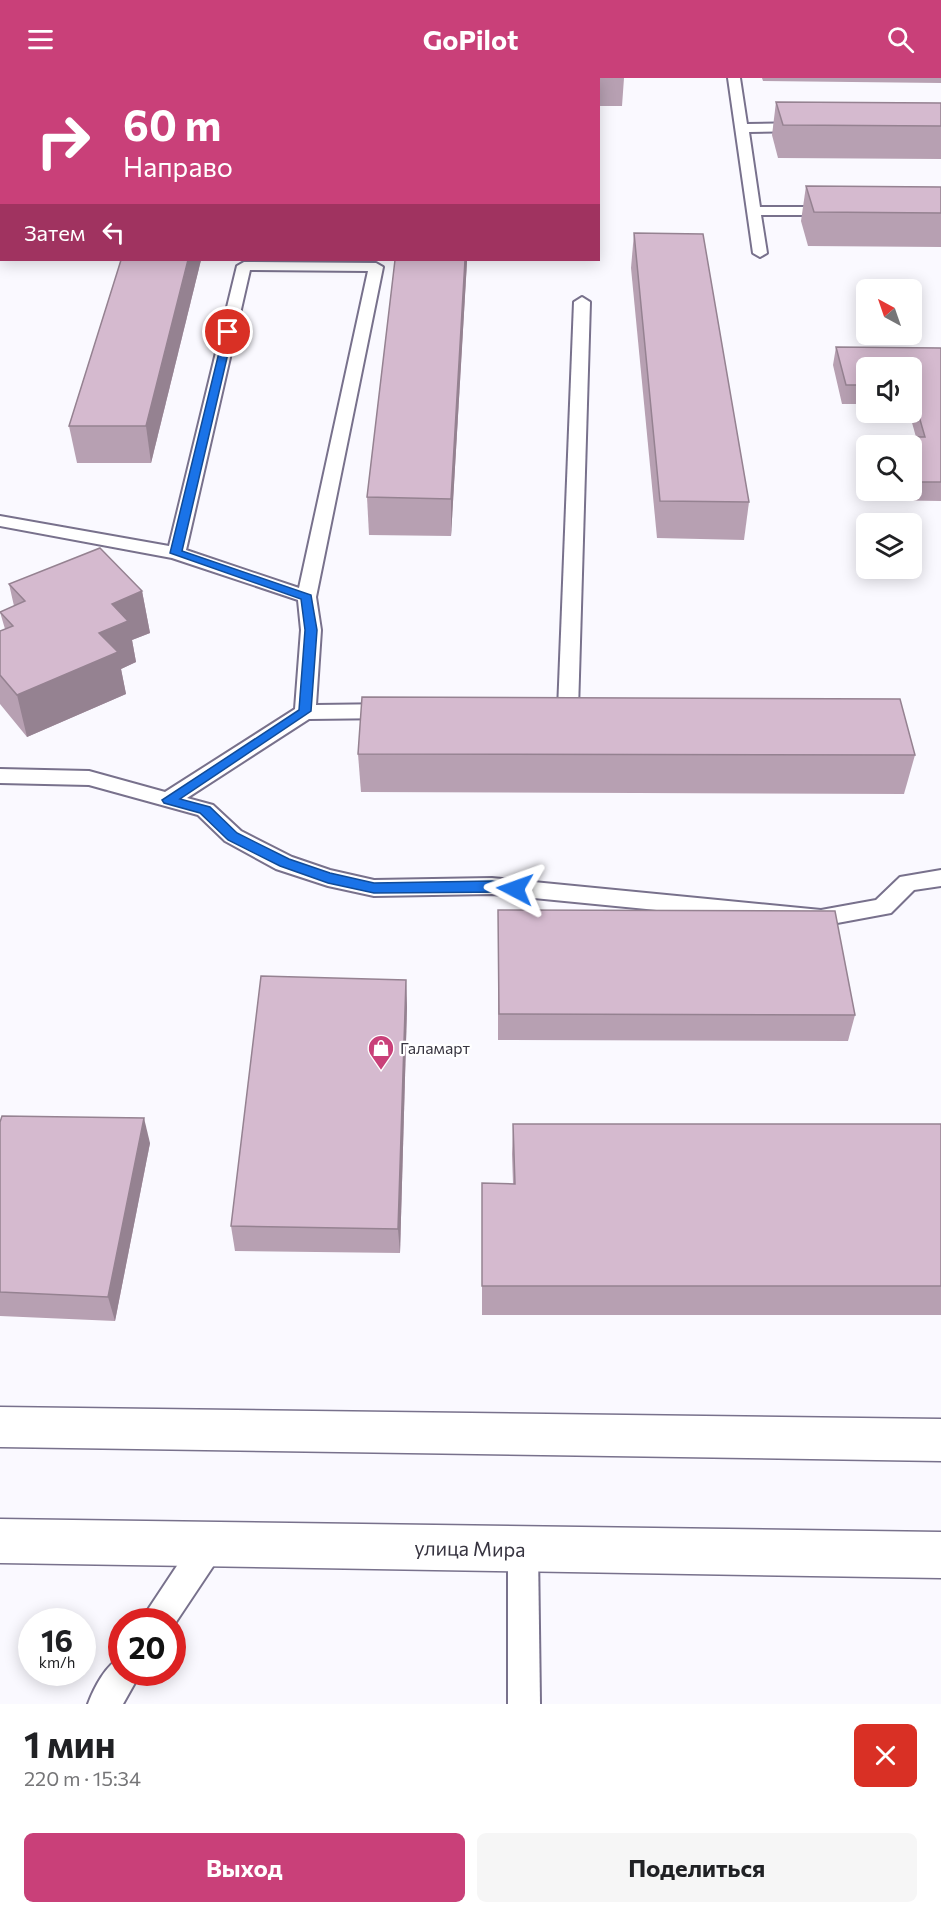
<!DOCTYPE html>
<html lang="ru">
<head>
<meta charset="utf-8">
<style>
	body { margin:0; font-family:Commissioner,sans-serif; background:#f6f6f6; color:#202124; height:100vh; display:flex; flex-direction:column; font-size:22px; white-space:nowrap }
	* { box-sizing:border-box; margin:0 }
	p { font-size:20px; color:#757577 }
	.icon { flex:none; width:33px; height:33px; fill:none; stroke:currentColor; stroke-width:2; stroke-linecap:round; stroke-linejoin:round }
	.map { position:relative; height:1626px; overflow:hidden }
	.panel { display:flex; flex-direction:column; background:#fff; flex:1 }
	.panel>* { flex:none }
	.banner { position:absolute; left:0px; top:0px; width:600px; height:183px; box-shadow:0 3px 15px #0003; background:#c94079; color:#fff; overflow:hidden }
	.needle { width:39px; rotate:320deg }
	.fabs { position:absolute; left:856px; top:201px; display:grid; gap:12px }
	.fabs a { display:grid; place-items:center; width:66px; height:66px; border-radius:9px; background:#fff; box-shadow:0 3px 15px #0003; font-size:30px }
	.speed { position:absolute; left:18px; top:1530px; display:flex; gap:12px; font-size:30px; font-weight:700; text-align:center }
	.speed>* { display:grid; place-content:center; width:78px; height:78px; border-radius:50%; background:#fff; box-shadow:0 3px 15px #0003; line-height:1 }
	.speed small { font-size:15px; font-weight:400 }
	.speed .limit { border:9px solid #d22; background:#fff; color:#111 }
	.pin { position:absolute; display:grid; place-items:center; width:51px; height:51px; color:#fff; margin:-26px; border:3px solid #fff; border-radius:50%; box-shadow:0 2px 6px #0007 }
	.me { position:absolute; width:66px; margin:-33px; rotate:274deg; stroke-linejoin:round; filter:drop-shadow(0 0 4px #0008) }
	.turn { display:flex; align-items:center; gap:21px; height:126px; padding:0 24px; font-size:27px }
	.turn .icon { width:78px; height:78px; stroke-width:2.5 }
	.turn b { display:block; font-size:42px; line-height:51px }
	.then { display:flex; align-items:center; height:57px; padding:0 24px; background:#0003; gap:12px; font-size:22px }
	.round { display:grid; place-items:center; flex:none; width:63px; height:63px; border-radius:9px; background:#f6f6f6 }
	.headline { display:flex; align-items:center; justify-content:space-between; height:102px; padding:0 24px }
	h1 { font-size:36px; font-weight:700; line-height:45px }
	.button { display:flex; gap:12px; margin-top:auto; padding:12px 24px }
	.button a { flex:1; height:69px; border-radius:9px; background:#c94079; color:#fff; font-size:24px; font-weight:700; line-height:69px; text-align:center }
	.button a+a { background:#f6f6f6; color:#202124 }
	header { display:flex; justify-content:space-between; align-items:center; height:78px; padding:0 24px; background:#c94079; color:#fff; font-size:27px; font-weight:700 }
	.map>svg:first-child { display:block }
	.green { fill:#e0e9d0 }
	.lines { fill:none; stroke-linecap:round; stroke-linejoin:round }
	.service-casing { stroke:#78718c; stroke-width:4 }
	.minor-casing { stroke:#78718c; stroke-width:3 }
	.tertiary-casing { stroke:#78718c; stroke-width:3 }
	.service { fill:#fff; fill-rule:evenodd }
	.minor { fill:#fff; fill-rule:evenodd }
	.tertiary { fill:#fff; fill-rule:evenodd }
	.wall { fill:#b7a0b2 }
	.shaded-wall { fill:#958291 }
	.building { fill:#d5bacf; stroke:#958291; stroke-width:1.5 }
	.route { fill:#1a73e8; stroke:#114b97; stroke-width:1.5 }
	.labels { text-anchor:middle; stroke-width:4.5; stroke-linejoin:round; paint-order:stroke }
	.poi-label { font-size:16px; fill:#373440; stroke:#fff; text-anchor:start }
	.near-street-label { font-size:20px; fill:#373440; stroke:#fff }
</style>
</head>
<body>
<header><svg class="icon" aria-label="menu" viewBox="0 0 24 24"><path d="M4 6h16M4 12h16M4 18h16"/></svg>GoPilot<svg class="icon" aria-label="search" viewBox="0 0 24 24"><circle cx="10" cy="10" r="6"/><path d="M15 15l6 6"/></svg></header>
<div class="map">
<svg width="941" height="1626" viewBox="0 0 941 1626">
	<rect width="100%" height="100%" fill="#faf9ff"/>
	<!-- green -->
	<polygon class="green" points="0,0 231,0 2,2 0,57"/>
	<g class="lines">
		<!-- service casing -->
		<g class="service-casing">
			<g id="service">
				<polygon points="356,0 371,0 372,2 357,2"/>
				<polygon points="728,0 740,0 747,46 805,45 811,49 805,53 749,54 760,129 832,129 839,133 832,137 761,137 767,175 760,179 753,175"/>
				<path d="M244 184 376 185 383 189 316 519 321 552 316 627 393 626 400 628 403 633 400 638 393 640 309 641 187 720 213 727 241 753 292 779 330 792 374 802 492 800 821 832 876 822 900 799 941 792V808L914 812 891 835 821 848 492 816 374 818 328 808 276 791 225 763 198 737 89 707 0 705V691L89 693 165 714 295 631 301 552 298 522 172 480 0 448V438L169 468 237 188ZM250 192 368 193 299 510 186 472Z"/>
				<polygon points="582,219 590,224 578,632 575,637 568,639 561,637 558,632 574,224"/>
				<polygon points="209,1452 220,1456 224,1467 220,1478 172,1550 172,1544 142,1544 147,1533 198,1456"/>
				<polygon points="523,1457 534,1461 538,1472 540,1626 508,1626 508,1472 512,1461"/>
				<path d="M122 1579V1594H141L123 1626H88C94 1610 106 1586 122 1579Z"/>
			</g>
		</g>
		<!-- minor casing -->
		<g class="minor-casing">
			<g id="minor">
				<polygon points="262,0 281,0 261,2"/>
				<rect x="0" y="69" width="2" height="12"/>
			</g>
		</g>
		<!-- tertiary casing -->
		<g class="tertiary-casing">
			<g id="tertiary">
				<polygon points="0,1329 941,1341 941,1383 0,1369"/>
				<polygon points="0,1441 941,1454 941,1500 0,1485"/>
			</g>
		</g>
		<!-- service -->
		<use href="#service" class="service"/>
		<!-- minor -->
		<use href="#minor" class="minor"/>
		<!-- tertiary -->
		<use href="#tertiary" class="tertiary"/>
	</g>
	<!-- wall -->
	<g class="wall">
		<polygon points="570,0 624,0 622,28 598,28 598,2 570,2"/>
		<polygon points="762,0 941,0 941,5 763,3"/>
		<polygon points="776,24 941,25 941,81 778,80 772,57"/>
		<polygon points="806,108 941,109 941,169 808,168 801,143"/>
		<polygon points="634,155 749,424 744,462 657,460 631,190"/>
		<polygon points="121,182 201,182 151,385 77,385 69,348"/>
		<polygon points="395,182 467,182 451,458 369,457 367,419"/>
		<polygon points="836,269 941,270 941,423 873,422 870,412 912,412 912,368 867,368 867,400 862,377 865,359 916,359 909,334 912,334 912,290 867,290 867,326 842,326 833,287"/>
		<polygon points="9,506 142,513 150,555 132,562 136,584 121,591 126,616 27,659 0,626 0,553 5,551 0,534 14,528"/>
		<polygon points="358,676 915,677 904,716 361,714"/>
		<polygon points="498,832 855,937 848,963 498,962"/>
		<polygon points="406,902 407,929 400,1175 235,1173 231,1148"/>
		<polygon points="0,1044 150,1065 115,1243 0,1238"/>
		<polygon points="513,1046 941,1046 941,1237 482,1237 482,1105 513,1106 512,1076"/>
	</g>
	<!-- shaded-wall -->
	<g class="shaded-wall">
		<polygon points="188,182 201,182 151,385 146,348"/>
		<polygon points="465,182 467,182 467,184 451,458 451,421"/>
		<polygon points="142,513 150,555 132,562 136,584 121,591 126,616 27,659 17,617 99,555 112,526"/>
		<polygon points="406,902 407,929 400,1175 398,1151"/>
		<polygon points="144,1040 150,1065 115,1243 108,1219"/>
	</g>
	<!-- building -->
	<g class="building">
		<polygon points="483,0 546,0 547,2 483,2"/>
		<polygon points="776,24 941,25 941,48 783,47"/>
		<polygon points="806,108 941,109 941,135 814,134"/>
		<polygon points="634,155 703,156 749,424 660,423"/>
		<polygon points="121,182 188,182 146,348 69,348"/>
		<polygon points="395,182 465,182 451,421 367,419"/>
		<polygon points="836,269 941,270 941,404 912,404 912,368 867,368 865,359 925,359 912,314 912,290 867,290 867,307 846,307"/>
		<polygon points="100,470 142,513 112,526 128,543 99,555 118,574 17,617 0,597 0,553 13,548 0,534 25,523 9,506"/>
		<polygon points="362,619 900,621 915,677 358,676"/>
		<polygon points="498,832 835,833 855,937 499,936"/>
		<polygon points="261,898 406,902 398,1151 231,1148"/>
		<polygon points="2,1038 144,1040 108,1219 0,1214 0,1044"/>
		<polygon points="513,1046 941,1046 941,1208 482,1208 482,1105 515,1106"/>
	</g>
	<!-- route -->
	<polygon class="route" points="228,251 233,254 182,473 311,517 317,552 311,633 180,721 210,729 237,755 289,781 330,795 374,805 492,803 520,807 522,811 520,814 374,815 328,805 280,788 228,762 200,735 164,725 162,722 299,632 305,552 301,521 170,475 224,254"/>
	<!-- icons -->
	<defs>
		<g id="shop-pin" transform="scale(1.35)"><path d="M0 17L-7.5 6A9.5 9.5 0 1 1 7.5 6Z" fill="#c94079" stroke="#fff"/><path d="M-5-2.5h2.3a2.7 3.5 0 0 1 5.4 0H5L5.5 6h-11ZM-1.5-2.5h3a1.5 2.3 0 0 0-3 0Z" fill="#fff"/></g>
	</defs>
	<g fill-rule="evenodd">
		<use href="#shop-pin" x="381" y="970"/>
	</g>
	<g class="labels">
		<!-- poi labels -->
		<g class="poi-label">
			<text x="400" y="976">Галамарт</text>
		</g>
		<!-- near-street labels -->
		<g class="near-street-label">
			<text transform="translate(470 1471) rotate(1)" y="7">улица Мира</text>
		</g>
	</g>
</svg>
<div class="fabs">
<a><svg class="needle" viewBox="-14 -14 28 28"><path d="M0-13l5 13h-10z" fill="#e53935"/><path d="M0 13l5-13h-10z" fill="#757577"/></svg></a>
<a><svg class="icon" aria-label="sound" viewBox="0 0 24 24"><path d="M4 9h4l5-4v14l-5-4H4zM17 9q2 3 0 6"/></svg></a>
<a><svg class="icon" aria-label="search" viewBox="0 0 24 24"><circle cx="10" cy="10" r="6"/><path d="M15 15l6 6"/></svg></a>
<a><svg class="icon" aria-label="layers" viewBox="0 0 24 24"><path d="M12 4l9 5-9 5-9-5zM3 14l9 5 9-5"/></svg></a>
</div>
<div class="speed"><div>16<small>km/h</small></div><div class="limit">20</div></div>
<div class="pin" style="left:228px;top:254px;background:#d93025"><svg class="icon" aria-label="arrive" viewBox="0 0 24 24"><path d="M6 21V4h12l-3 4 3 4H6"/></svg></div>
<svg class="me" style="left:515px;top:811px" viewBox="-20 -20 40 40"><path d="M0-17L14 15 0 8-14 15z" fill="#1a73e8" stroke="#fff" stroke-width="4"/></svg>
<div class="banner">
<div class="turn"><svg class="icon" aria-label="right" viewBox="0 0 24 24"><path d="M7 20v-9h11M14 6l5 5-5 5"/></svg><div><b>60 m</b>Направо</div></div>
<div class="then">Затем<svg class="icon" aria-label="left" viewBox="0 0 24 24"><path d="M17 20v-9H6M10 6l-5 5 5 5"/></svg></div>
</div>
</div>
<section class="panel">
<div class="headline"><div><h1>1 мин</h1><p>220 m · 15:34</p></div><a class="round" style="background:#d93025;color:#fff"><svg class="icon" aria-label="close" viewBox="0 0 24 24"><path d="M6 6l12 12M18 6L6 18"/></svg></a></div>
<div class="button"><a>Выход</a><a>Поделиться</a></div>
</section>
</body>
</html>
